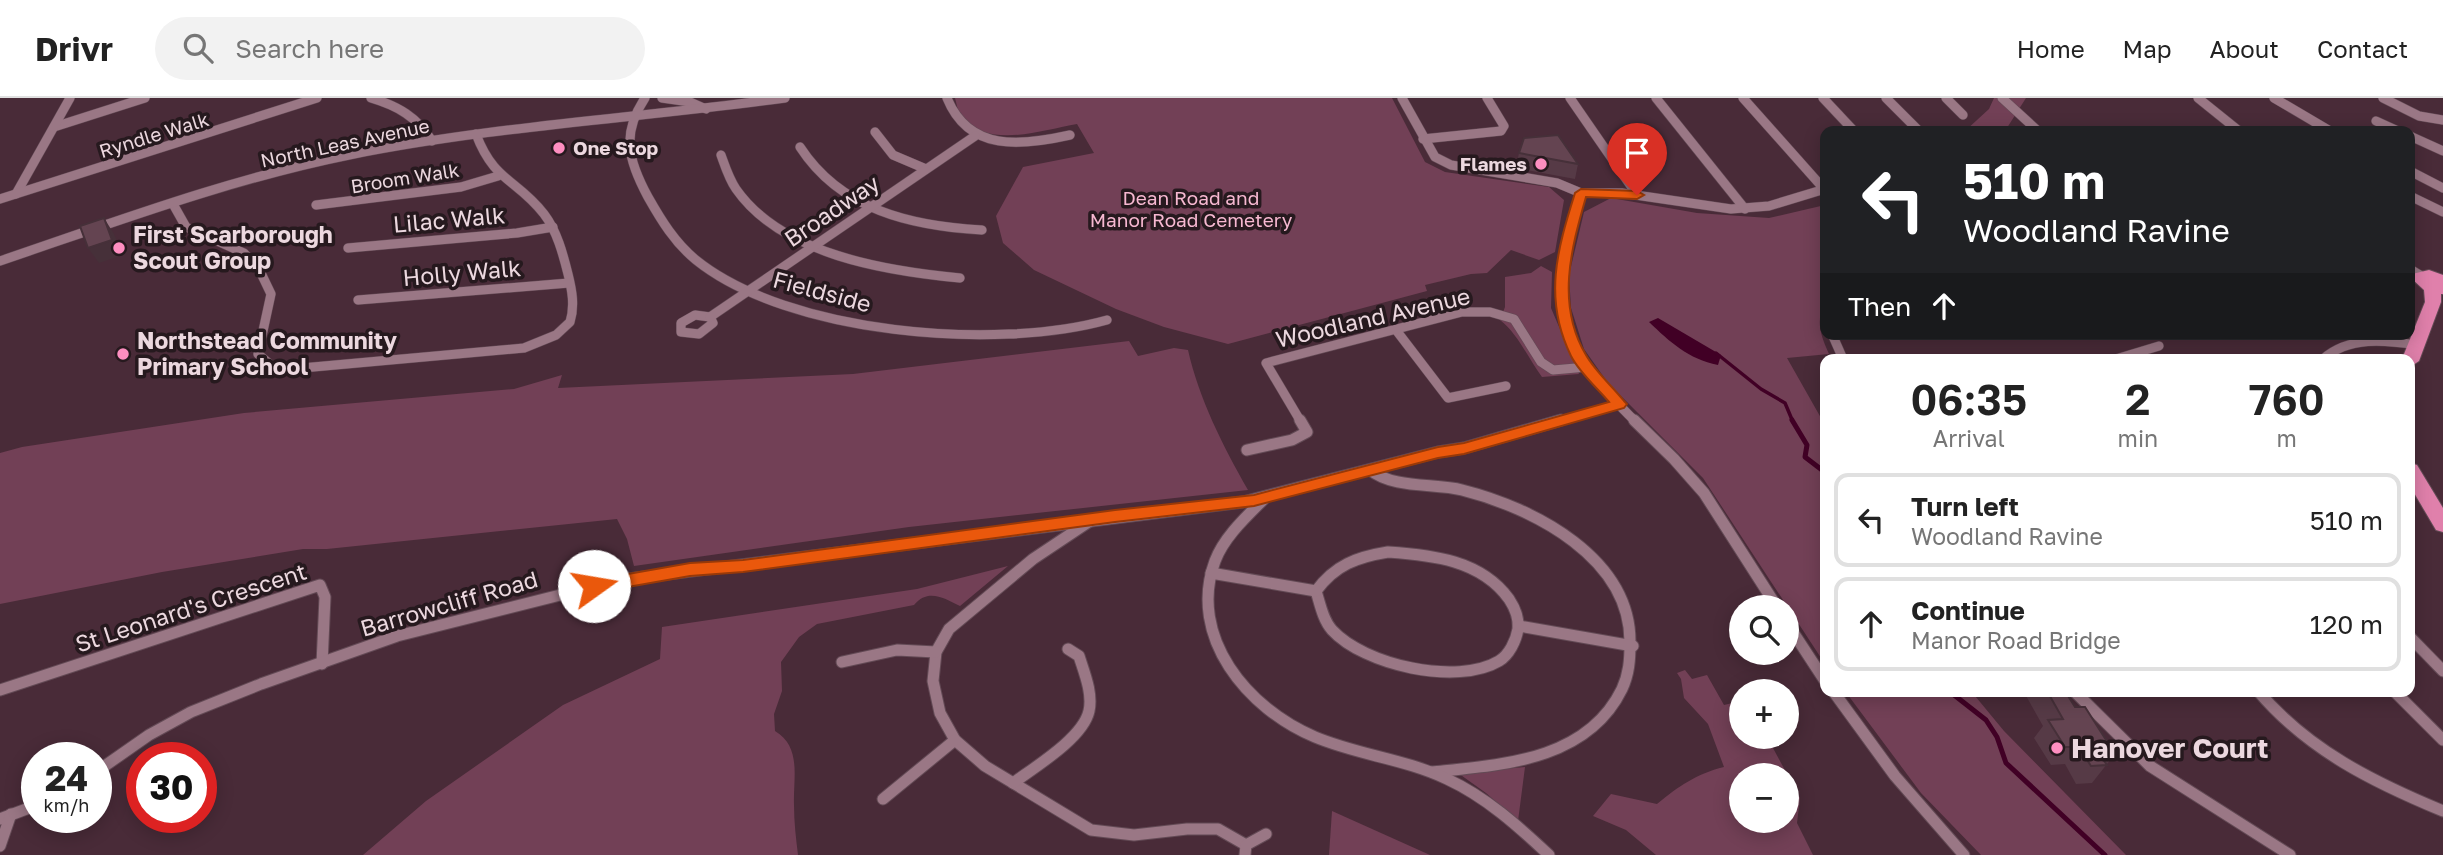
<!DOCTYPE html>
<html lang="en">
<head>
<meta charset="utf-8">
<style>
	body { margin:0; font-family:"Golos Text",sans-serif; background:#f2f2f2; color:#222; height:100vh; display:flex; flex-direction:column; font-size:26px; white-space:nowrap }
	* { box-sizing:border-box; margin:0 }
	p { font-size:23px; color:#767676 }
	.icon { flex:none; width:38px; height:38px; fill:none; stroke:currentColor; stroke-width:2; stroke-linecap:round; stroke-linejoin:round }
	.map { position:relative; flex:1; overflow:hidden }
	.sheet { position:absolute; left:1820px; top:256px; width:595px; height:343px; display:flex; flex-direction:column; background:#fff; border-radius:14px; box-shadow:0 4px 18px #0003 }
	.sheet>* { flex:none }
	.top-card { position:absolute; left:1820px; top:28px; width:595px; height:214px; border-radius:14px; box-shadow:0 4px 18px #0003; background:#202124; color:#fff; overflow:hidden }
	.fabs { position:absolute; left:1729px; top:497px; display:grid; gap:14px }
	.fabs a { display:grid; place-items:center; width:70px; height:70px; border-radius:50%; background:#fff; box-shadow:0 4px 18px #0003; font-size:35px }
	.speed { position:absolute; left:21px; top:644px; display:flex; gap:14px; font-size:35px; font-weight:700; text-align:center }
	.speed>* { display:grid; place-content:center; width:91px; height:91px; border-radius:50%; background:#fff; box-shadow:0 4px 18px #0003; line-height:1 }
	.speed small { font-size:18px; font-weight:400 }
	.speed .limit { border:10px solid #d22; background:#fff; color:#111 }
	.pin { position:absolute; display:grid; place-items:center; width:60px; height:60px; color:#fff; margin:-72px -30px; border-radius:50% 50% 50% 0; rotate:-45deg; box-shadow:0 0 7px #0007 }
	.pin .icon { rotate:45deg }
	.me { position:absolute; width:77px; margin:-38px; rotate:77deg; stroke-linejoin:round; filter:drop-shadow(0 0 5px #0008) }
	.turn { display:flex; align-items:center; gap:24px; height:147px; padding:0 28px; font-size:32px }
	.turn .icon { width:91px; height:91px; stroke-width:2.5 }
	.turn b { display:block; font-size:49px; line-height:60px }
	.then { display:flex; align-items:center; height:66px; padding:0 28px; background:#0003; gap:14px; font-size:26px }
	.eta { display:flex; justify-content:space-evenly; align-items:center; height:119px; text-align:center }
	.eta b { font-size:42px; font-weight:600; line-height:49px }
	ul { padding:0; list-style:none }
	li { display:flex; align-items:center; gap:21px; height:94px; margin:0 14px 10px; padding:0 14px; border:4px solid #e0e0e0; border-radius:14px }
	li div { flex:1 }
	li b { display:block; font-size:26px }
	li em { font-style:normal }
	header { display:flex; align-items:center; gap:42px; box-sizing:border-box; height:98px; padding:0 35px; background:#fff; border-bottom:2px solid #e0e0e0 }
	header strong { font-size:33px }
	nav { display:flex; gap:38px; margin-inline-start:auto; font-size:24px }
	.search { width:490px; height:63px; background:#f2f2f2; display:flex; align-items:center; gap:18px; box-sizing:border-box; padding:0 24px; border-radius:38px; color:#767676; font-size:26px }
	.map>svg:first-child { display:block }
	.green { fill:#724056; fill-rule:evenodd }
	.water { fill:#410025 }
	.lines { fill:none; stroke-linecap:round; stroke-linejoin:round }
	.stream-far1 { stroke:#410025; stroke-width:3.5 }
	.stream { stroke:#410025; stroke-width:5 }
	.street-far1-casing { stroke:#634a55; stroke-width:10 }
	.street-casing { stroke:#634a55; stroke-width:13 }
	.highway-casing { stroke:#634a55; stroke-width:2 }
	.street-far1 { stroke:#9a7785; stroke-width:9 }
	.street { stroke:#9a7785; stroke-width:11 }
	.highway { fill:#e080ab; fill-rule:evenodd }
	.wall { fill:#563a46 }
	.shaded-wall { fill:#463039 }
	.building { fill:#644451; stroke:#463039; stroke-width:2 }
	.route { fill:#ea580c; stroke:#983908; stroke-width:2 }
	.poi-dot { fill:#fd8ec0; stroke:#26191e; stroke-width:2.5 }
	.labels { text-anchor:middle; stroke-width:7; stroke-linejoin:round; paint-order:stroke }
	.far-street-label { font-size:19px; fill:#ecd8df; stroke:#26191e }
	.far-poi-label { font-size:19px; font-weight:bold; fill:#ecd8df; stroke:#26191e; text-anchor:start }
	.far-park-label { font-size:19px; fill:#f7b8d1; stroke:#26191e }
	.street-label { font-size:23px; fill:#ecd8df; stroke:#26191e }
	.poi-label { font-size:23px; font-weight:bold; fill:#ecd8df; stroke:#26191e; text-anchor:start }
	.near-poi-label { font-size:28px; font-weight:bold; fill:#ecd8df; stroke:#26191e; text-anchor:start }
</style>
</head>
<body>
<header>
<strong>Drivr</strong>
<div class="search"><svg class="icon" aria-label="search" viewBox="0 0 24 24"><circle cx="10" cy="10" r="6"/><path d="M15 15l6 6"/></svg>Search here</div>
<nav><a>Home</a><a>Map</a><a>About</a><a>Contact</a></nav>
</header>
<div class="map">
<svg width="2443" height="757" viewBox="0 0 2443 757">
	<rect width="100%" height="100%" fill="#492b38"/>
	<!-- green -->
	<g class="green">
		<path d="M955 0H1392L1425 64 1445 74 1549 89 1564 102 1555 154 1539 162 1511 152 1487 175 1471 176 1425 187 1427 193 1228 246 1164 229 1116 211 1034 172 1003 145 996 118 1023 69 1094 55 1077 26C1042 32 990 51 962 20 958 16 957 7 955 0Z"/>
		<polygon points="1994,0 2026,0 2005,33 1965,33 1989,11"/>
		<path d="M1611 100 1697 115 1769 120 1825 107V205C1815 223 1821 238 1829 256L1787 260 1825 327V566L1703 380 1608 285 1584 251 1571 210 1569 177 1584 114Z"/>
		<path d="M1541 168 1552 174 1551 210 1579 276 1542 279C1528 260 1518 236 1500 222L1505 209V179L1531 175Z"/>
		<path d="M1129 243 1138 258 1174 250 1188 252C1199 301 1223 348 1248 392L909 429 634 468 627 441 617 421 327 451H303L162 474 0 506V355L22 349 244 315 514 291 562 277 558 290 853 276Z"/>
		<path d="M1008 468 960 508C944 500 928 490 914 507L817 526 799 539 781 564 782 593 774 616 775 633C802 649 793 680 794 707 794 724 796 741 798 757H363L426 703 563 607 660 561 662 529 917 491Z"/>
		<path d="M1685 572 1692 581 1707 577 1724 607 1741 603V639H1767L1800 700 1797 725 1813 757H1656L1626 732 1593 718 1611 696 1657 706C1679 688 1696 676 1724 669L1708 626 1684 600 1681 581 1677 575ZM1741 677H1787V723H1741Z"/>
		<polygon points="1845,593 1971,593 2004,633 2126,757 1981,757 1921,695"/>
		<polygon points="1525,669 1518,723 1486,695 1458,675"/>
		<polygon points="1332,713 1430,757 1329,757"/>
	</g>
	<!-- water -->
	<path class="water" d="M1658 220 1721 257 1718 267C1688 261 1670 244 1649 224Z"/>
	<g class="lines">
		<!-- stream-far1 -->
		<polyline class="stream-far1" points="1716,255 1761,291 1785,305 1793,324"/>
		<!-- stream -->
		<g class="stream">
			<polyline points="1792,322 1807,347 1805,359 1822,372 1825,381"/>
			<polyline points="1949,593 1986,622 1997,639 2006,665 2105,757"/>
		</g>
		<!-- street-far1 casing -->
		<g class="street-far1-casing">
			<g id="street-far1">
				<path d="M371 0C398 8 417 19 432 43"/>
				<path d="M645 0C621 36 628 62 648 99 661 122 675 145 696 162 788 236 996 253 1107 222"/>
				<polyline points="662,0 690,4 706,11"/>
				<path d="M947 0C969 54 1021 48 1070 37"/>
				<polyline points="1402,0 1435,59 1451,67 1557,85 1581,95 1622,95 1731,111 1769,108 1825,91"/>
				<polyline points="1570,0 1637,97"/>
				<polyline points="1656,0 1745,111"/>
				<polyline points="1743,0 1824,91"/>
				<polyline points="1823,0 1854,33"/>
				<polyline points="1886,0 1919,33"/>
				<polyline points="1946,0 1963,17"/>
				<polyline points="2002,0 2038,33"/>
				<polyline points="2198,0 2239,33"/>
				<polyline points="2274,0 2330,33"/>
				<polyline points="2383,0 2419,18 2443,22"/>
				<polyline points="2376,23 2398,33"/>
				<polyline points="54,29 145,0"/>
				<polyline points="875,34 893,57 926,71"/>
				<polyline points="2410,38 2443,53"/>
				<polyline points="1423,41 1501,33 1504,28 1487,0"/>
				<path d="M800 49C841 112 911 128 982 132"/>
				<path d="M721 57C725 68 729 81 736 91 782 157 887 173 960 180"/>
				<polyline points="2410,73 2443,90"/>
				<path d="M1581 95C1546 200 1556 246 1636 324"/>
				<polyline points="16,96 70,0"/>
				<polyline points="2410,98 2443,114"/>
				<polyline points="0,101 317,0"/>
				<path d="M173 106 186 129 244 155 260 173 271 196 258 256 272 268 302 270 524 250 556 237 570 224C575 208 572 192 568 176 563 156 557 133 544 116 517 81 494 84 476 36"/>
				<polyline points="316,107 461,89 498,78"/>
				<polyline points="348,150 517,135 553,129"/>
				<path d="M0 163C115 124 230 81 349 57 493 28 640 20 785 0"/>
				<polyline points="2410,171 2420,177"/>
				<polyline points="358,202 569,185"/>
				<polygon points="695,217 710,219 713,225 699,236 681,234 681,225"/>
				<polyline points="710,219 975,38"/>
				<polyline points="1396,232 1448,300 1506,288"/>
				<polyline points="1832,236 1843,261"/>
				<polyline points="2116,261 2159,248"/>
				<path d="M2323 261C2349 238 2385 242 2417 247"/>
				<polyline points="1301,324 1266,265 1462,214 1490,214 1514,221 1541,264 1553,272 1587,269"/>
				<polyline points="1555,324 1619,306"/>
			</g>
		</g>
		<!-- street casing -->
		<g class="street-casing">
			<g id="street">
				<polyline points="1634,322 1674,361 1704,395 1777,509"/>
				<polyline points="1247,352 1292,342 1307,334 1300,322"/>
				<path d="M1370 372C1394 391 1434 385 1462 392 1534 410 1631 460 1630 545 1630 562 1629 576 1622 591 1587 663 1501 667 1432 674"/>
				<path d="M1264 401C1246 419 1224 439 1215 463 1187 539 1248 611 1315 639 1358 657 1405 661 1447 681 1486 699 1518 728 1549 757"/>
				<polyline points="1090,423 1033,461 949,531 936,554 933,583 940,615 955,642 985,668 1091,732 1134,737 1187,731 1218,731 1246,747"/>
				<path d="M1388 454C1432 457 1481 462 1509 501 1515 510 1519 521 1518 531 1516 543 1509 557 1499 563 1457 588 1364 567 1332 532 1323 522 1320 506 1316 493 1335 467 1357 459 1388 454Z"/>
				<polyline points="1211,475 1316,493"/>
				<polyline points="1787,525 1825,583"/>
				<polyline points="1519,528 1633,548"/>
				<polyline points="2410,539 2443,573"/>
				<polyline points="842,564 897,552 936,554"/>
				<polyline points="0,592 320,487 325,499 322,566"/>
				<polyline points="1833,593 1895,678 1964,757"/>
				<polyline points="2074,593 2150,668 2290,757"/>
				<path d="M2258 593C2308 652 2373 684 2443 713"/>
				<polyline points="2394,593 2443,642"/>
				<polyline points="96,674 149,637 191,614 261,586 397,538 620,482 1243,404 1438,354 1464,350 1561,322"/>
				<path d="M1013 685C1035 669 1083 640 1089 613 1093 595 1084 574 1079 558L1068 551"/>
				<polyline points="883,701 955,642"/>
				<polyline points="0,721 37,707"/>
				<polyline points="0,748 11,716"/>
				<polyline points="1245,757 1246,747 1266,736"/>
			</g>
		</g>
		<!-- highway casing -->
		<g class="highway-casing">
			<g id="highway">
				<polygon points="2429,172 2443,177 2443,196 2441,196 2441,204 2419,263 2410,269 2410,261 2402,261 2425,204 2424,192 2410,179 2412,176"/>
				<polygon points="2410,365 2417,367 2443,410 2443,434 2436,432 2410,388"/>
			</g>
		</g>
		<!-- street-far1 -->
		<use href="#street-far1" class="street-far1"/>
		<!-- street -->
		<use href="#street" class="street"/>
		<!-- highway -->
		<use href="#highway" class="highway"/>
	</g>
	<!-- wall -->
	<g class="wall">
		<polygon points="1519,55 1578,66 1575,81 1516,70"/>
		<polygon points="2009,593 2065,593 2075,609 2115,656 2092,685 2076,686 2065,666 2051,667 2034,640 2043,628 2025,596 2012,597"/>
	</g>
	<!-- shaded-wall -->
	<polygon class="shaded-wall" points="104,120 114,136 123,157 99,165 88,150"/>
	<!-- building -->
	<g class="building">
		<polygon points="1558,37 1578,66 1519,55 1524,40"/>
		<polygon points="104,120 112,142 88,150 80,128"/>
		<polygon points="2047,593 2065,593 2075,609 2085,609 2115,656 2100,657 2107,667 2091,668 2079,649 2065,649 2048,622 2063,621"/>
	</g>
	<!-- route -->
	<path class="route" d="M1581 91 1637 93 1644 97 1637 101 1586 99C1571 151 1556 207 1586 257 1595 273 1612 288 1624 303L1627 306 1624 310 1464 356 1438 360 1254 408 1115 424 743 474 690 478 594 495 588 493 586 488 588 484 594 482 690 465 743 462 1115 412 1254 397 1438 349 1464 345 1609 304C1597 290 1579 274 1571 258 1543 201 1557 152 1575 95Z"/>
	<!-- markers -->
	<g class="poi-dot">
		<circle cx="559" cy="50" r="7"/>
		<circle cx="1541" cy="66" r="7"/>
		<circle cx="119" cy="150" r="7"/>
		<circle cx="123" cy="256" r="7"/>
		<circle cx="2057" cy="650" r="7"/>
	</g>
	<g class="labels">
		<!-- far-street labels -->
		<g class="far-street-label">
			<text transform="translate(154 37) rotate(-17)" y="7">Ryndle Walk</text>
			<text transform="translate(345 45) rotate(-12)" y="7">North Leas Avenue</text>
			<text transform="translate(405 80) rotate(-9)" y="7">Broom Walk</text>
		</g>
		<!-- far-poi labels -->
		<g class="far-poi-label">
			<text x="573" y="57">One Stop</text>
			<text x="1527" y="73" text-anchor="end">Flames</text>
		</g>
		<!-- far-park labels -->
		<g class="far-park-label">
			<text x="1191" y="107">Dean Road and<tspan x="1191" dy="22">Manor Road Cemetery</tspan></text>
		</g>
		<!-- street labels -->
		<g class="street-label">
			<text transform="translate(832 113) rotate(-34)" y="8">Broadway</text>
			<text transform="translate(449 122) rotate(-5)" y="8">Lilac Walk</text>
			<text transform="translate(462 175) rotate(-5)" y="8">Holly Walk</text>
			<text transform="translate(822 194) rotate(15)" y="8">Fieldside</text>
			<text transform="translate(1373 220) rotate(-13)" y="8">Woodland Avenue</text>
			<text transform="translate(449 506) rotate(-16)" y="8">Barrowcliff Road</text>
			<text transform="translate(191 510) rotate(-18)" y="8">St Leonard's Crescent</text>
		</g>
		<!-- poi labels -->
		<g class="poi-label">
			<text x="133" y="145">First Scarborough<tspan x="133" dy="26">Scout Group</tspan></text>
			<text x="137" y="251">Northstead Community<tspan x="137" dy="26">Primary School</tspan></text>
		</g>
		<!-- near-poi labels -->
		<g class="near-poi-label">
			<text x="2071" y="660">Hanover Court</text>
		</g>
	</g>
</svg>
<div class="fabs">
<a><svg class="icon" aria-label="search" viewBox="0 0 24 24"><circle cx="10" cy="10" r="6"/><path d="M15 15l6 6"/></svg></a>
<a>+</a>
<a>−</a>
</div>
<div class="speed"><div>24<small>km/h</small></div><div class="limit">30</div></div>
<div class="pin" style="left:1637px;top:97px;background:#d93025"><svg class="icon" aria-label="arrive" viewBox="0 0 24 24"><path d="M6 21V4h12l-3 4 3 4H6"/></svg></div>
<svg class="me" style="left:594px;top:488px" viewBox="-20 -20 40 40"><circle r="19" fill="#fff"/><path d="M0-13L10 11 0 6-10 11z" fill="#ea580c"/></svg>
<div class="top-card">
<div class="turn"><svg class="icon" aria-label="left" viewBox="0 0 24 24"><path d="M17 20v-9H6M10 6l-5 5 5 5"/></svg><div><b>510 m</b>Woodland Ravine</div></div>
<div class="then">Then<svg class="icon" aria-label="ahead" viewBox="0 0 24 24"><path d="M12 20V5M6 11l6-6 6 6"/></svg></div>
</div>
<section class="sheet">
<div class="eta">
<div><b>06:35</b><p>Arrival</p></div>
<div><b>2</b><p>min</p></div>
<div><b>760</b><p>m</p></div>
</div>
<ul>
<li><svg class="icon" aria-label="left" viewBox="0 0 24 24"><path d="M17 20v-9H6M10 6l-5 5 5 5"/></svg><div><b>Turn left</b><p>Woodland Ravine</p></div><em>510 m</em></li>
<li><svg class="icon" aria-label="ahead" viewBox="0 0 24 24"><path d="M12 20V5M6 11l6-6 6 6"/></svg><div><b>Continue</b><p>Manor Road Bridge</p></div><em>120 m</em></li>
</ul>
</section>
</div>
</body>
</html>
